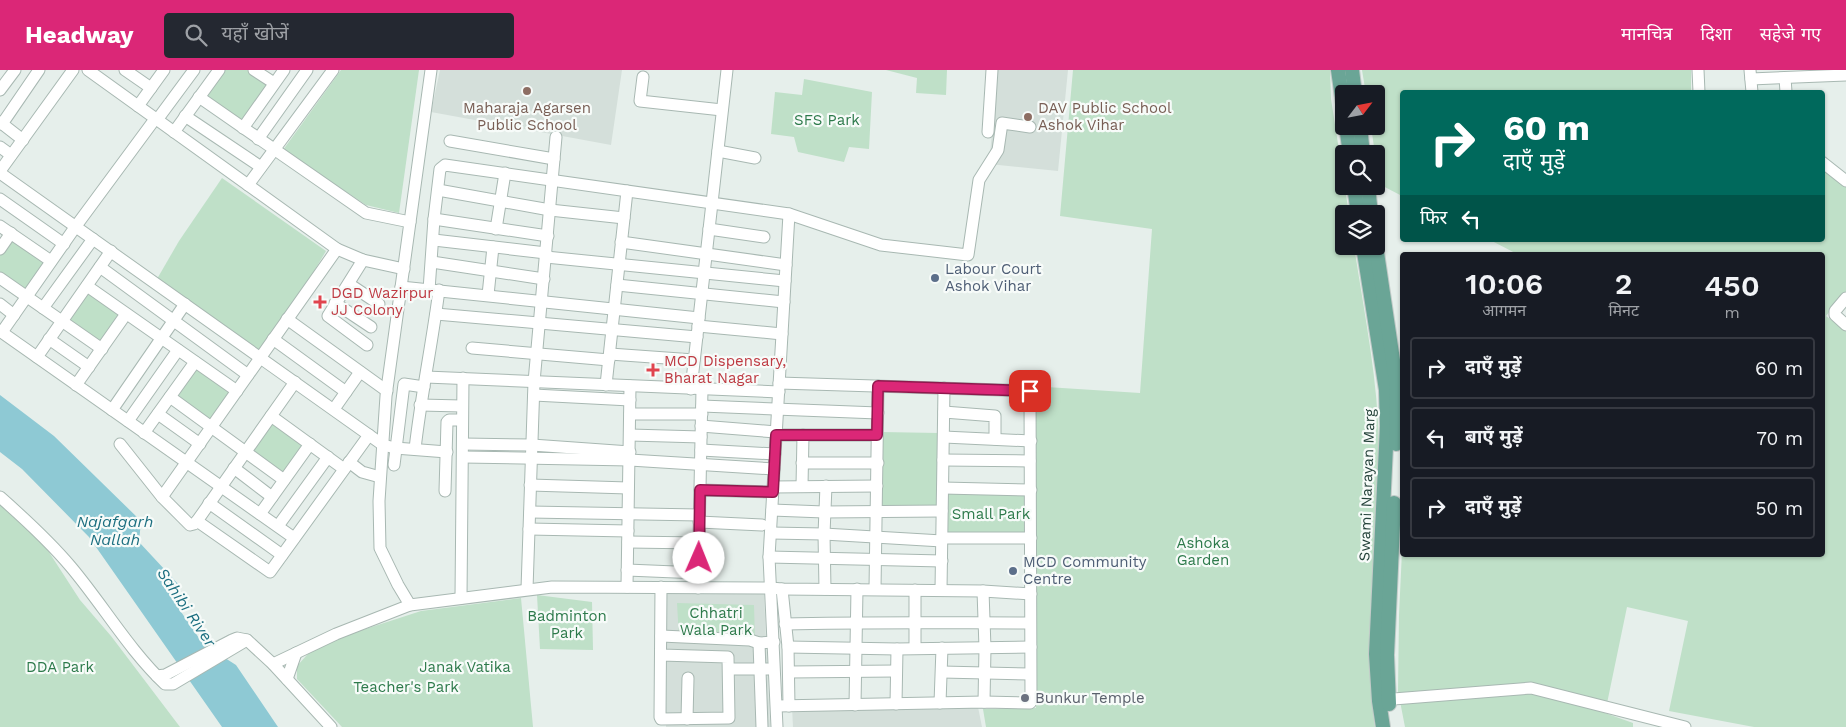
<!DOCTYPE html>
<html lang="hi">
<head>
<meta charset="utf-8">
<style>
	body { margin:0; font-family:"Work Sans","Noto Sans Devanagari",sans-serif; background:#242831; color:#f1f3f6; height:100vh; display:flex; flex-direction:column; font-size:19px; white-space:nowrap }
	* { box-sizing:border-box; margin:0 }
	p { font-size:16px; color:#9ea1a6 }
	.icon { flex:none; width:28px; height:28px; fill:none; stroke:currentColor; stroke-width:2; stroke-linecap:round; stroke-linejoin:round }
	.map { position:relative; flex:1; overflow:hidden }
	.sheet { position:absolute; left:1400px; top:182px; width:425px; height:305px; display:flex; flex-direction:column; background:#171b24; border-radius:5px; box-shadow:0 1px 4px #0004 }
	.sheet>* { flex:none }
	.hud { position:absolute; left:1400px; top:20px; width:425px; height:152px; border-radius:5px; box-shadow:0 1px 4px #0004; background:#00695c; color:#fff; overflow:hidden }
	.needle { width:32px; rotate:58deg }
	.buttons { position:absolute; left:1335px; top:15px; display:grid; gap:10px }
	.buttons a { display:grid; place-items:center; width:50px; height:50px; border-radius:5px; background:#171b24; box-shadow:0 1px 4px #0004; font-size:25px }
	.pin { position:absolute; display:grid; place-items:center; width:42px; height:42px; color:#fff; margin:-21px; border-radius:10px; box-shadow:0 2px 8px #0006 }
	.me { position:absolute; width:55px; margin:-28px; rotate:1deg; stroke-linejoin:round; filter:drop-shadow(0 0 4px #0008) }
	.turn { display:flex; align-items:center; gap:18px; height:105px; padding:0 20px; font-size:22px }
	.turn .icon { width:65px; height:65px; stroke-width:2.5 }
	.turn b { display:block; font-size:35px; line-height:42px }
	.then { display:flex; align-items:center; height:48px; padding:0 20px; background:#0003; gap:10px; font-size:19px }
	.eta { display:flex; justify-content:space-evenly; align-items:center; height:85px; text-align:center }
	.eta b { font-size:30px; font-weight:600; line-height:35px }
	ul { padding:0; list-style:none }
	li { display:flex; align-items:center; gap:15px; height:62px; margin:0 10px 8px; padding:0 10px; border:2px solid #363941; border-radius:5px }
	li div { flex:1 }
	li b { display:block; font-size:19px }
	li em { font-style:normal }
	header { display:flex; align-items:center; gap:30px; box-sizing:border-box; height:70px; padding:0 25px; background:#db2777; color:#fff }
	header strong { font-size:24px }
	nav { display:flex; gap:28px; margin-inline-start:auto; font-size:18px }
	.search { width:350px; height:45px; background:#242831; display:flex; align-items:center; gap:12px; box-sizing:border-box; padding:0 18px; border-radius:5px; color:#9ea1a6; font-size:19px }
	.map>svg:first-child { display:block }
	.built { fill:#d4dfda }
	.green { fill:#bfe0c8 }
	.water { fill:#8ec9d4 }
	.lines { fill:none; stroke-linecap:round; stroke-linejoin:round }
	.minor-casing { stroke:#a8b8b2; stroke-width:13 }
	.major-casing { stroke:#c2cac8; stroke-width:16 }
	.minor { stroke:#fff; stroke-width:11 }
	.major { stroke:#6aa596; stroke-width:14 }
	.route-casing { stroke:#8e194d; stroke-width:12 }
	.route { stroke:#db2777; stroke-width:9 }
	.education-dot { fill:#8d6e63; stroke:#f7fbf9; stroke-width:2 }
	.service-dot { fill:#5c6f8a; stroke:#f7fbf9; stroke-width:2 }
	.health-dot { fill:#e0444e; stroke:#f7fbf9; stroke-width:2 }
	.worship-dot { fill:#6b7280; stroke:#f7fbf9; stroke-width:2 }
	.labels { text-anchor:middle; stroke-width:4.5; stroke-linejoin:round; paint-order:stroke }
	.education-label { font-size:15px; fill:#785e54; stroke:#f7fbf9 }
	.park-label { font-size:15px; fill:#2d7a4b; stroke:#f7fbf9 }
	.service-label { font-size:15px; fill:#4e5e75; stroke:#f7fbf9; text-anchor:start }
	.health-label { font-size:15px; fill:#be3a42; stroke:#f7fbf9; text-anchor:start }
	.street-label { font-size:15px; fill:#24423a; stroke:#f7fbf9 }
	.worship-label { font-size:15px; fill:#5b616d; stroke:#f7fbf9; text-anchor:start }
	.water-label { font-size:16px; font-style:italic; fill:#1c6f80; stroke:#f7fbf9 }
</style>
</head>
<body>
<header>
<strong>Headway</strong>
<div class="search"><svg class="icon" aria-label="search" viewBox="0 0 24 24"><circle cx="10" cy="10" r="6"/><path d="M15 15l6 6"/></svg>यहाँ खोजें</div>
<nav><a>मानचित्र</a><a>दिशा</a><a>सहेजे गए</a></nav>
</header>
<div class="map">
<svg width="1846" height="657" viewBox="0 0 1846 657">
	<rect width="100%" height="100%" fill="#e6efeb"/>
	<!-- built -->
	<g class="built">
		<polygon points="440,0 622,0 611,75 431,42"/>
		<polygon points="998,0 1068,0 1058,101 989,94"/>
		<polygon points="667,522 764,524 770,657 666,657"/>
		<polygon points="792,637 978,637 982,657 793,657"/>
	</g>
	<!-- green -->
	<g class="green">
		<polygon points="223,0 247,0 268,15 241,52 205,25"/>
		<polygon points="341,0 419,0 399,143 366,135 283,80"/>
		<polygon points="886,0 947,0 946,25 916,23 917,8"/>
		<path d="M1073 0H1330L1331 29 1349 144H1344V176H1354C1364 242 1378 309 1379 376 1379 469 1361 564 1375 657H986L983 639 1036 638 1031 316 1140 323 1152 159 1060 146Z"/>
		<polygon points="1362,0 1691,0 1691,22 1402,22 1402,126 1379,114 1376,84 1375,84 1371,56 1376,56 1376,24 1366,24"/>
		<polygon points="804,9 872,22 869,79 849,77 844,92 798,82 794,67 771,64 775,22 802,25"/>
		<polygon points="1823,99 1846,117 1846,221 1826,246 1846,261 1846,657 1754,657 1669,641 1688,551 1627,537 1605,643 1633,653 1633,657 1405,657 1398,621 1399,545 1402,481 1402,485 1822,485 1822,185 1519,185 1490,170 1822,170"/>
		<polygon points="222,108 326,181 313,203 259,282 157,209 179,171"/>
		<polygon points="12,166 49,192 26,224 0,206 0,183"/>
		<polygon points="86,218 123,244 101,277 64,251"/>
		<polygon points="196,295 233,321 211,354 174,328"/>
		<polygon points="271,349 308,374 286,407 248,381"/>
		<polygon points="881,362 939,363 938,437 880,436"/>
		<polygon points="946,422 1027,425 1027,465 946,463"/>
		<polygon points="0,435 45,476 80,530 111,566 180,657 0,657"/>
		<polygon points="537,525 592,532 593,580 540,579"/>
		<polygon points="521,528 533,657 342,657 297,609 297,596 316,575 421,541"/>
		<polygon points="677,533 754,535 755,569 679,568"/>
	</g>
	<!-- water -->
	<polygon class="water" points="0,325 54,366 141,451 139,472 179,515 175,533 203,574 236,595 278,657 222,657 89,467 22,399 0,382"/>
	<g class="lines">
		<!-- minor casing -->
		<g class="minor-casing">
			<g id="minor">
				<polyline points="88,0 337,179 363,190 404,199"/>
				<polyline points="125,0 151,18"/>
				<polyline points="254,0 274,13"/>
				<polyline points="1698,0 1699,22"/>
				<polyline points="1750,0 1752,22"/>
				<polyline points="643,7 640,31 722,40"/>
				<polyline points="1785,8 1786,22"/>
				<polyline points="1751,9 1846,5"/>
				<polyline points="0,20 15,0"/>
				<polyline points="199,27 366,143 410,152"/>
				<polyline points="138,36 164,0"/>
				<polyline points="185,46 261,97"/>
				<polyline points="157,50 194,0"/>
				<polyline points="0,52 23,70"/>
				<polyline points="2,54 39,0"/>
				<polyline points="243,58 284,0"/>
				<polyline points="174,62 219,0"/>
				<polyline points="988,62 992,0"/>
				<polyline points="258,69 307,0"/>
				<polyline points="450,71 554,89"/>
				<polyline points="0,77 11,85"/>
				<polyline points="718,81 755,88"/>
				<polyline points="1822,92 1846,111"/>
				<polyline points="0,101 73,0"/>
				<polyline points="0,103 383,375 395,378 447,382"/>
				<polyline points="248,115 333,0"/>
				<polyline points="438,120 550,140 624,148"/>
				<polyline points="0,129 64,174"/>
				<polyline points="434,149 548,166"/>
				<polyline points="0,156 51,191"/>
				<polyline points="496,159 505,103"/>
				<polyline points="709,159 764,167"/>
				<polyline points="434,170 546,183"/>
				<polyline points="621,172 786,195"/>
				<polyline points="0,179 11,163"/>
				<polyline points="546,187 785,211"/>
				<polyline points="363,190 328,246 367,275"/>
				<polyline points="432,192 544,209"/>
				<polyline points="100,197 248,305"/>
				<polyline points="0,208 102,279"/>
				<polyline points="349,214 379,234"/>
				<polyline points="617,215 784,232"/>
				<polyline points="87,216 237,321"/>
				<polyline points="401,217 699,248"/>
				<polyline points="429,220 434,149 440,99 445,95 789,144 881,175 968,185 979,110 998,80 1002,53 1030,57"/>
				<polyline points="488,225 493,177"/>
				<polyline points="1846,228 1835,241 1835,245 1846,255"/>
				<polyline points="335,233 371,257"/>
				<polyline points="0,234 14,245"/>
				<polyline points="43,238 93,169"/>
				<polyline points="436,244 697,267"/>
				<polyline points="287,249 387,321"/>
				<polyline points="698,256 782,264"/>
				<polyline points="0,261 294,468"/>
				<polyline points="2,262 76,156 155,49"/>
				<polyline points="49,269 89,297"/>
				<polyline points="273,269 346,322"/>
				<polyline points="472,278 609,290"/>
				<polyline points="610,284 694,290"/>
				<polyline points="37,287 111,181"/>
				<polyline points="426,307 779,322"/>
				<polyline points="295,312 197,451 270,502 369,365"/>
				<polyline points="76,315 126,244"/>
				<polyline points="606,315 627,121"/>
				<polyline points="691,319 727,0"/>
				<polyline points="534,325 630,330"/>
				<polyline points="170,327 284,410"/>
				<polyline points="420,335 462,336"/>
				<polyline points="702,336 878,343"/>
				<polyline points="334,339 360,302"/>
				<polyline points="112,340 185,234"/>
				<polyline points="944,342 995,346 995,369"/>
				<polyline points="158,344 200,374"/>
				<polyline points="630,344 702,344"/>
				<polyline points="271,346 344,399"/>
				<polyline points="128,351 178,280"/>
				<polyline points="701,356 776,362"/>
				<polyline points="144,363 195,292"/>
				<polyline points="630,365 701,367"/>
				<polyline points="776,365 877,365"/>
				<polyline points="944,367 1031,371"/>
				<polyline points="120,374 162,427 190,455 194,454 197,451"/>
				<polyline points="463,374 532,375 630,382"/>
				<path d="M415 379C421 326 432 274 439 220"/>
				<polyline points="701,380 775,384"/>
				<polyline points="463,387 630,390 774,399"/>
				<polyline points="943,390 1030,391"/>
				<polyline points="349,392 362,402 380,407"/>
				<polyline points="802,393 878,393"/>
				<polyline points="394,395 404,314 424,317"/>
				<polyline points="234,398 272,427"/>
				<polyline points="530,415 628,418"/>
				<polyline points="802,416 803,365"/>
				<polyline points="773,417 877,416"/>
				<polyline points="943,418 1031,420"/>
				<polyline points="700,420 773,422"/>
				<polyline points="445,421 447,352 449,350 462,350"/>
				<path d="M0 427C25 449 50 472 71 497 103 535 129 580 165 614H173L247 570"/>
				<polyline points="162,427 337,179"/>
				<polyline points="209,433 282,485"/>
				<polyline points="772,440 824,442 942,441"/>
				<polyline points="530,442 699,445"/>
				<polyline points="260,444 310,374"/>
				<polyline points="699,452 762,455"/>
				<polyline points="278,456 328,387"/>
				<polyline points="529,459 628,461"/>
				<polyline points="771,463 824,464 942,471"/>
				<polyline points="942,468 1031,468"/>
				<polyline points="628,472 699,473"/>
				<polyline points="769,487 942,491"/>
				<polyline points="627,500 699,503"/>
				<polyline points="627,517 630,316"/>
				<polyline points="698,518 702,319"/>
				<polyline points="527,519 534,312 556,67"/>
				<polyline points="782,519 788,577 789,636"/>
				<polyline points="825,519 824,464 826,416"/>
				<polyline points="875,519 878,316"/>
				<polyline points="915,520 915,578"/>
				<polyline points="941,520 944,318"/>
				<polyline points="983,521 985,578 984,632"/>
				<polyline points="461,528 463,308"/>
				<polyline points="410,535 398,515 380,478 379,431 386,326 431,0"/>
				<path d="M785 554C867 552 948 553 1030 553"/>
				<polyline points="661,566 750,570 759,573 774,572"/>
				<polyline points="759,573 762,657"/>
				<polyline points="788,577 897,579 1031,577"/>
				<polyline points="661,585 728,587 729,648 661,649 660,647 661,517"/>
				<polyline points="273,594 336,564 410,535 552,517 771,518 782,519 983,521 1031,524"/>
				<polyline points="729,599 768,599"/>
				<polyline points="789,602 896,601"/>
				<polyline points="942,602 1030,604"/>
				<polyline points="157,606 165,605 232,570 237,568 247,570 273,594 331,657"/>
				<polyline points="287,609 296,583"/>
				<polyline points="1381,630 1531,618 1685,657"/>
				<polyline points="940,633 942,578"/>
				<polyline points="896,634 897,579"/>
				<polyline points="855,635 857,519"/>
				<polyline points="777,636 984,632 1030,633 1031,632 1030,321 779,313"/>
				<polyline points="687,649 688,608"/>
				<polyline points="777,657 769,487 789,144"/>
			</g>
		</g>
		<!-- major casing -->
		<g class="major-casing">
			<g id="major">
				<polyline points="1338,0 1344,41"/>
				<polyline points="1352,0 1355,24"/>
				<polyline points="1346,56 1350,84"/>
				<polyline points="1360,56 1363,84"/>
				<polyline points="1354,116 1358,144"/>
				<polyline points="1368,116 1371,144"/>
				<polyline points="1363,176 1386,320 1387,356 1376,584 1379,631 1383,657"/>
				<polyline points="1376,176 1397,317 1396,374"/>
				<polyline points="1389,634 1387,585 1394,433"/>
			</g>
		</g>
		<!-- minor -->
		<use href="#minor" class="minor"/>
		<!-- major -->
		<use href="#major" class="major"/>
	</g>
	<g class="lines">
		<!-- route casing -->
		<g class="route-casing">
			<polyline id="route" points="699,488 700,420 773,422 776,365 877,365 878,316 1030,321"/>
		</g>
		<!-- route -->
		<use href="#route" class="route"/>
	</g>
	<!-- markers -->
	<g class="education-dot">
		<circle cx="527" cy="21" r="5"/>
		<circle cx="1028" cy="47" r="5"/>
	</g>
	<g class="service-dot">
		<circle cx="935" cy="208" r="5"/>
		<circle cx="1013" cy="501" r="5"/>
	</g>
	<g class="health-dot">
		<path d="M317.5 224.5h5v5h5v5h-5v5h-5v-5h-5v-5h5z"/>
		<path d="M650.5 292.5h5v5h5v5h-5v5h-5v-5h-5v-5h5z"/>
	</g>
	<circle class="worship-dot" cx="1025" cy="628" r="5"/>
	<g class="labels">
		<!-- education labels -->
		<g class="education-label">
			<text x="527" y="43">Maharaja Agarsen<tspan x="527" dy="17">Public School</tspan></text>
			<text x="1038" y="43" text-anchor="start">DAV Public School<tspan x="1038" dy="17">Ashok Vihar</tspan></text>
		</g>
		<!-- park labels -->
		<g class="park-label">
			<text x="827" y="55">SFS Park</text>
			<text x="991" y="449">Small Park</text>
			<text x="1203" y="478">Ashoka<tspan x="1203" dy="17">Garden</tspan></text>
			<text x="716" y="548">Chhatri<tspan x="716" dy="17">Wala Park</tspan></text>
			<text x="567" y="551">Badminton<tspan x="567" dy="17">Park</tspan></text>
			<text x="60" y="602">DDA Park</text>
			<text x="465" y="602">Janak Vatika</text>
			<text x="406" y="622">Teacher's Park</text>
		</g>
		<!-- service labels -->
		<g class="service-label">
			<text x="945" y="204">Labour Court<tspan x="945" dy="17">Ashok Vihar</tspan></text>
			<text x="1023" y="497">MCD Community<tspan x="1023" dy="17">Centre</tspan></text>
		</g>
		<!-- health labels -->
		<g class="health-label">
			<text x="331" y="228">DGD Wazirpur<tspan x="331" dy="17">JJ Colony</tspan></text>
			<text x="664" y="296">MCD Dispensary,<tspan x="664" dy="17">Bharat Nagar</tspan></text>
		</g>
		<!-- street labels -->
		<g class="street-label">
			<text transform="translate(1367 415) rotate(-88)" y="5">Swami Narayan Marg</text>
		</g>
		<!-- worship labels -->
		<g class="worship-label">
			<text x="1035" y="633">Bunkur Temple</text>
		</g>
		<!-- water labels -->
		<g class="water-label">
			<text x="115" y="457">Najafgarh<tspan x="115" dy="18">Nallah</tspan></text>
			<text transform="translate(187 537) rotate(56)" y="6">Sahibi River</text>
		</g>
	</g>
</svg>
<div class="buttons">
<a><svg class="needle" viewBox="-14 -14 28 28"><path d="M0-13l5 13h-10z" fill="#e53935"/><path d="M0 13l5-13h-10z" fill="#9ea1a6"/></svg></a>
<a><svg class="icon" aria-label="search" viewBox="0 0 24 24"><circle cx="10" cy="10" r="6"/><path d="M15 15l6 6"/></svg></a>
<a><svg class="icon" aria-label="layers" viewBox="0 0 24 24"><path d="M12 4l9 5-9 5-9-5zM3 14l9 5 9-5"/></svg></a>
</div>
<div class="pin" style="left:1030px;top:321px;background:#d93025"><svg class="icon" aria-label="arrive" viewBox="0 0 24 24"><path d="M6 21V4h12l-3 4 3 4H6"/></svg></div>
<svg class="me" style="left:699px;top:488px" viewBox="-20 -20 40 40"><circle r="19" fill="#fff"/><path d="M0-13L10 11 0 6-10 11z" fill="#db2777"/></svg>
<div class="hud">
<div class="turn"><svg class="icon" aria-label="right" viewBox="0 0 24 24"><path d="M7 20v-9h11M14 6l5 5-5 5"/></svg><div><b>60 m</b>दाएँ मुड़ें</div></div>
<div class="then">फिर<svg class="icon" aria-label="left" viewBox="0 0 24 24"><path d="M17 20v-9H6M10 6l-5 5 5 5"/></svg></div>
</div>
<section class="sheet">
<div class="eta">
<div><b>10:06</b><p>आगमन</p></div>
<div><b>2</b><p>मिनट</p></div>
<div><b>450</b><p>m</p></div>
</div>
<ul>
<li><svg class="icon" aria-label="right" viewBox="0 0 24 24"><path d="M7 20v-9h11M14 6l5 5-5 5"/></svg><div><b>दाएँ मुड़ें</b></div><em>60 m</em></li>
<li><svg class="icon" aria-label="left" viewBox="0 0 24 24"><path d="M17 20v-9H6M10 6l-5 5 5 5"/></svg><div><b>बाएँ मुड़ें</b></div><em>70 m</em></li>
<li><svg class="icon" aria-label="right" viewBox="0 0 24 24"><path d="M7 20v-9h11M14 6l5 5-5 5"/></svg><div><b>दाएँ मुड़ें</b></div><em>50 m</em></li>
</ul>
</section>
</div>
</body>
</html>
